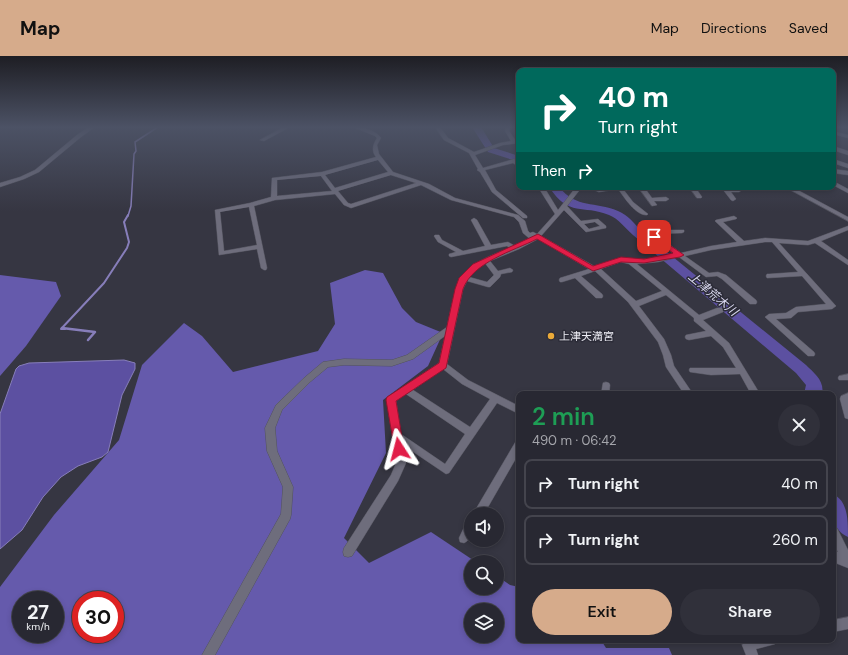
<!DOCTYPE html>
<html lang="en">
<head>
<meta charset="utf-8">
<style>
	body { margin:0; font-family:"DM Sans","Noto Sans JP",sans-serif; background:#30303a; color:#f1f3f6; height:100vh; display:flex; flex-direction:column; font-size:15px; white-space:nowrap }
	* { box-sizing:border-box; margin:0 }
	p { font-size:13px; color:#a5a6ac }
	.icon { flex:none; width:22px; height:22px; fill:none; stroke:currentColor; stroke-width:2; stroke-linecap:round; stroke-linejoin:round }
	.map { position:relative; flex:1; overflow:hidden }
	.side { position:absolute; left:516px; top:335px; width:320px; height:252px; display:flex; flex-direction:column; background:#282832; border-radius:8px; box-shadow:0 2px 6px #0003,0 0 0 1px #44444d }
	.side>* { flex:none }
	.hud { position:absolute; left:516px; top:12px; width:320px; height:122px; border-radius:8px; box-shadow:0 2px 6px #0003,0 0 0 1px #44444d; background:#00695c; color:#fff; overflow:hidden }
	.buttons { position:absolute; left:464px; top:451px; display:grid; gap:8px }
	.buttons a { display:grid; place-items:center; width:40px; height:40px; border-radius:50%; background:#282832; box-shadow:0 2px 6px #0003,0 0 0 1px #44444d; font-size:20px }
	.speed { position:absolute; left:12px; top:535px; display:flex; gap:8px; font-size:20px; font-weight:700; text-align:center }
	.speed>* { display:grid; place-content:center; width:52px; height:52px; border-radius:50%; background:#282832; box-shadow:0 2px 6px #0003,0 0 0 1px #44444d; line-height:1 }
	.speed small { font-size:10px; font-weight:400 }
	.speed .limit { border:6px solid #d22; background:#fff; color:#111 }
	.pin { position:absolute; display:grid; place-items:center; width:34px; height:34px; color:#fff; margin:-17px; border-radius:8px; box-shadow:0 2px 6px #0006 }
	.me { position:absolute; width:44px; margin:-22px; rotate:351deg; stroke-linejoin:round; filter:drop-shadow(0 0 3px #0008) }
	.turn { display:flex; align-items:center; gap:14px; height:84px; padding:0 16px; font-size:18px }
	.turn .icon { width:52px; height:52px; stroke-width:2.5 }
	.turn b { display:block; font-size:28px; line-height:34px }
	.then { display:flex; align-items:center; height:38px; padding:0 16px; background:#0003; gap:8px; font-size:15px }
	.round { display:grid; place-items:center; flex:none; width:42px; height:42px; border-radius:21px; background:#30303a }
	.overview { display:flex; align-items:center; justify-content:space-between; height:68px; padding:0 16px }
	h1 { font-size:24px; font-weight:600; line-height:30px; color:#1e9e55 }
	.cta { display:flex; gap:8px; margin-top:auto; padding:8px 16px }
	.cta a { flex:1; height:46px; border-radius:24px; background:#d6ab8b; color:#111; font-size:16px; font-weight:600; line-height:46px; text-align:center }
	.cta a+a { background:#30303a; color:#f1f3f6 }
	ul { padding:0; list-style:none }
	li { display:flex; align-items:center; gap:12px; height:50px; margin:0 8px 6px; padding:0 8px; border:2px solid #44444d; border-radius:8px }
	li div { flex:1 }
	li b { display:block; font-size:15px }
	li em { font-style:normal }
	header { display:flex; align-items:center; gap:24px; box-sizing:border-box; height:56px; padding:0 20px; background:#d6ab8b; color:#111 }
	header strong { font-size:19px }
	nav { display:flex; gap:22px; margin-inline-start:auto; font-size:14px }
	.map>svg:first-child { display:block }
	.forest { fill:#655aac; fill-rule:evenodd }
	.water { fill:#5c50a1; stroke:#877eba }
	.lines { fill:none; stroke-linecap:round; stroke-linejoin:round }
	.stream-far2 { stroke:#877eba; stroke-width:1.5 }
	.stream-far1 { stroke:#877eba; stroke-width:2 }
	.stream { stroke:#877eba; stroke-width:2.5 }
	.river { fill:#5c50a1; fill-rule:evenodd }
	.minor-casing { stroke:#53535e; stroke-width:1 }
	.minor { fill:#6e6d7c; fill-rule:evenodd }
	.route { fill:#e11d48; stroke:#92132f }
	.poi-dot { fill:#ebaa39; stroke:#2c2c38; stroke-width:1.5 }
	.labels { text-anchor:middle; stroke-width:3; stroke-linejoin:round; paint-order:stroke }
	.poi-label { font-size:11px; fill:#ebebf3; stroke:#2c2c38; text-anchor:start }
	.water-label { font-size:12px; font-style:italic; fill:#dad9f0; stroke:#2c2c38 }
</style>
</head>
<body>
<header>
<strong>Map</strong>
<nav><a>Map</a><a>Directions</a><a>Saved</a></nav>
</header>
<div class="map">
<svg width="848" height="599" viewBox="0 0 848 599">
	<rect width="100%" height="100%" fill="#363642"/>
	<!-- forest -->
	<g class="forest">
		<path d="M365 214 383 217 402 252 416 266 443 277 428 310 383 344 386 397 344 482 369 507 431 476 476 506H471V532H497V520L510 529 519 531V584H601L606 592H669L672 599H0V531L54 459 119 384 142 309 184 267 202 280 233 316 318 295 335 268 330 227ZM21 544H55V578H21ZM81 544H115V578H81ZM471 554H497V580H471Z"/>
		<polygon points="0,219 56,226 61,240 26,290 0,320"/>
	</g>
	<!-- water -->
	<polygon class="water" points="124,304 135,307 135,313 122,339 108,396 102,401 78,410 61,421 43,441 22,474 0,493 0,358 16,313 19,310 29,307"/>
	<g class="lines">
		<!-- stream-far2 -->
		<polyline class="stream-far2" points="128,160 131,150 134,98 136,95 135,86 158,71"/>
		<!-- stream-far1 -->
		<polyline class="stream-far1" points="65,273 61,273 104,227 127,192 129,186 124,166 128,159"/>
		<!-- stream -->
		<polyline class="stream" points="62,272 95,276 88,284"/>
		<!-- river -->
		<g class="river">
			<polygon points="472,71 481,71 494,92 519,100 519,106 488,96"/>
			<path d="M549 131H559C577 153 595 145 618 155 628 159 634 167 641 175L806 309C814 317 825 325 822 338H804L806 329 796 317 633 179C625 172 619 163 609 159 582 148 570 162 549 131Z"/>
			<path d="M833 438C848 445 848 464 848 481 830 473 833 454 833 438Z"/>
		</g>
		<!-- minor casing -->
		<g class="minor-casing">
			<g id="minor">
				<polygon points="89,71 95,71 81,81 39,116 24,123 0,131 0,127 20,121 35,114 77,79"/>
				<polygon points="284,71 290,71 264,85 260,84"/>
				<path d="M353 71C362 71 376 74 381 82L377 89 379 98 393 116 429 128 455 142 518 159 525 165 528 175 530 177 533 176 537 178 555 158 538 131H544L558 154 576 131H582L567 150 581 165 598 163 606 170V172L586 176 564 154 541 180 594 210 621 202 631 204 658 202 674 198 652 182 648 176 651 174H684V176L682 177 655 178 681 197 711 190 737 186 715 165 716 164 734 160 737 162 736 163 723 166 744 185 765 182 808 185 848 170V174L821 185 848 204V209L815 187 808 189 779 187 836 250 832 253 798 256 791 262 776 263 814 296 815 298 814 300H808L765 261 769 258 786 257 796 251 826 248 802 220 767 222 766 220 767 218H769L798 216 772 186H765L711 194 685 200 709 217 718 216 726 219 756 244 757 246 756 248H750L722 223 717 220 706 221 679 201 658 206 637 208 699 259 717 252H723L724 254 723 256 703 264 729 287 760 338H751L740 318 711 319 690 316 689 314 690 312H736L723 291 711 280 689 284 686 283 685 281 686 279 706 275 694 265V262L666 239 639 250 664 283 671 299 674 310 693 338H684L666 311 663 299 658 286 628 246 595 215 581 220 602 238 603 240 602 242H596L575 222 562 226H560L559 224 560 222 589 213 538 183 519 193 490 205 498 215 510 212 513 214 512 216 501 218 500 221 490 231H488L467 225 463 233 447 308 468 324 519 350V358L497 347 449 417 446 418 403 389 406 407 398 425 352 500 348 501 344 500 343 496 344 492 391 419 396 407 387 344 388 341 439 307 445 280 413 303 392 310 344 309 328 311 310 326 282 354 275 372 277 395 293 431 291 459 290 463 215 599H202L281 458 283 431 267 395 265 372 276 349 304 322 323 306 344 303 392 304 407 299 447 271C458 220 458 211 510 192L507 190 451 201 449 200V198L456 196 438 186 434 180 435 179H439L442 184 463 195 485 190 471 164 474 162 477 164 491 189 508 186 515 190 530 183 523 177 519 166 514 161 451 144 421 129 351 152 344 149 335 138 275 144 254 150 267 212 266 214H264L261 212 257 193 219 199 215 154 250 147 271 141 272 122 322 116 376 101C371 95 373 88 377 82L375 80ZM378 104 388 116 335 132 325 119ZM391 119 416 127 351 148 348 147 338 135ZM321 120 332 135 277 140V124ZM249 151 257 189 224 195 220 156ZM595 166 600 170 589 173 584 168ZM621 206 629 208 662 235 636 245 601 213ZM485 207 494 219 487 226 469 221 476 213ZM443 313 462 328 490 343 470 371 413 334ZM406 338 465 378 445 408 401 378 396 345Z"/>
				<polygon points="435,71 440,71 448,82 474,96 500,87 511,85 505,75 506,71 510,71 509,75 516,85 519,85 519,87 503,89 475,99 483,112 514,103 519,106 519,111 513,107 485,114 496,134 527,160 527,162 523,162 492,136 480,116 477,114 478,113 469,97 444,84"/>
				<polygon points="833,75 848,79 848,82 833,78"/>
				<polygon points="833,90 848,95 848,99 833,94"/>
				<polygon points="833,103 848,108 848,112 833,107"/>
				<polygon points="833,113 848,115 848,119 833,117"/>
				<polygon points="833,125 848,133 848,137 833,129"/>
				<path d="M588 131 600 132 627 131 623 133 633 146 648 158 647 159C636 160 624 141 618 133L599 136Z"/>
				<polygon points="638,131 644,131 652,142 666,141 669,143 666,145 654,145 657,149 652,150"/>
				<polygon points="689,131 695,131 702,141 701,142 697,142"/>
				<polygon points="732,131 739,131 742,134 739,136 731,136 736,143 733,145 731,144 724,135 727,133 734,133"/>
				<polygon points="785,131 792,131 848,161 848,165"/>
				<polygon points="848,318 848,324 839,324 838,322 839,320"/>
				<polygon points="606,326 609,327 610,329 609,338 601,338 603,327"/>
				<polygon points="848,337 848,363 845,362 840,343 841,340"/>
				<polygon points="519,384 519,397 484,458 473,458 516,385"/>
				<path d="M471 464C471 472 473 483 464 487L460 486 459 482 467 465Z"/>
				<polygon points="833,471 837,472 848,494 848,512 833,506 833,495 838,496 833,487"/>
				<polygon points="848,561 848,573 833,576 833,564"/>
				<polygon points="745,584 777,584 775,588 756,593 758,599 746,599 742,589"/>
			</g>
		</g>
		<!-- minor -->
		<use href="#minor" class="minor"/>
	</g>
	<!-- sky -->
	<linearGradient id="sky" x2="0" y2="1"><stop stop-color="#1e1e24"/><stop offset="0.46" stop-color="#4c5265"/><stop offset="1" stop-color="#4c5265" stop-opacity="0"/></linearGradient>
	<rect width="848" height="155" fill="url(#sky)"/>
	<!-- route -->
	<path class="route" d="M538 178 593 210 621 201 644 203 673 197 652 182 651 181 654 178 684 199 680 201 644 207 621 206 593 215 537 183C513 195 473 206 463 233L446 312 396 345 404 393 403 396 399 398 395 396 386 344 387 341 439 307 455 233 459 222 473 208Z"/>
	<!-- markers -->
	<circle class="poi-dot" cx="551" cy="280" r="4"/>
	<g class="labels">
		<!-- poi labels -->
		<g class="poi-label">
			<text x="559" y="284">上津天満宮</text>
		</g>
		<!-- water labels -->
		<g class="water-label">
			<text transform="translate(713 238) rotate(40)" y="4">上津荒木川</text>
		</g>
	</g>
</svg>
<div class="buttons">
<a><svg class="icon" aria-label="sound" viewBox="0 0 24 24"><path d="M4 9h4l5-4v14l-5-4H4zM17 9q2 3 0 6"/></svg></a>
<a><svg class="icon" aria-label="search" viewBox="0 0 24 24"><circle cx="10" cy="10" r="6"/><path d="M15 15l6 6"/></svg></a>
<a><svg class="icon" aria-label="layers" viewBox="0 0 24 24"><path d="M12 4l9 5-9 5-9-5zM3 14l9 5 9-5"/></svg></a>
</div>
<div class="speed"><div>27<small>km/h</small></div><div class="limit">30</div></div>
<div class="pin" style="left:654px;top:181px;background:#d93025"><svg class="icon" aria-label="arrive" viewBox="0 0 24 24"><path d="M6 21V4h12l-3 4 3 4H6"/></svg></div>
<svg class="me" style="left:399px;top:393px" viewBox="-20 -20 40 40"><path d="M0-17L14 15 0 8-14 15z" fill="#e11d48" stroke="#fff" stroke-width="4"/></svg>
<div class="hud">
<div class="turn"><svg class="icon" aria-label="right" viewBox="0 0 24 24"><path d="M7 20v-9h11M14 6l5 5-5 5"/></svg><div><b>40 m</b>Turn right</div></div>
<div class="then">Then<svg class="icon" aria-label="right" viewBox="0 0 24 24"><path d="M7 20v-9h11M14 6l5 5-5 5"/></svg></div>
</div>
<section class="side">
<div class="overview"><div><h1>2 min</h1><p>490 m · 06:42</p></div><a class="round"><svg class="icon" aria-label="close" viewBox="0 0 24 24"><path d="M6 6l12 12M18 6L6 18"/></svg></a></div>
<ul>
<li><svg class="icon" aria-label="right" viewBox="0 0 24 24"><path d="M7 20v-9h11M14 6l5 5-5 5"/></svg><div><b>Turn right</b></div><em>40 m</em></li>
<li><svg class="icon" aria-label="right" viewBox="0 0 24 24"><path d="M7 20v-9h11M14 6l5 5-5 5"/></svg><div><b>Turn right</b></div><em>260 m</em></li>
</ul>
<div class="cta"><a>Exit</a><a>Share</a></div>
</section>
</div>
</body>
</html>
